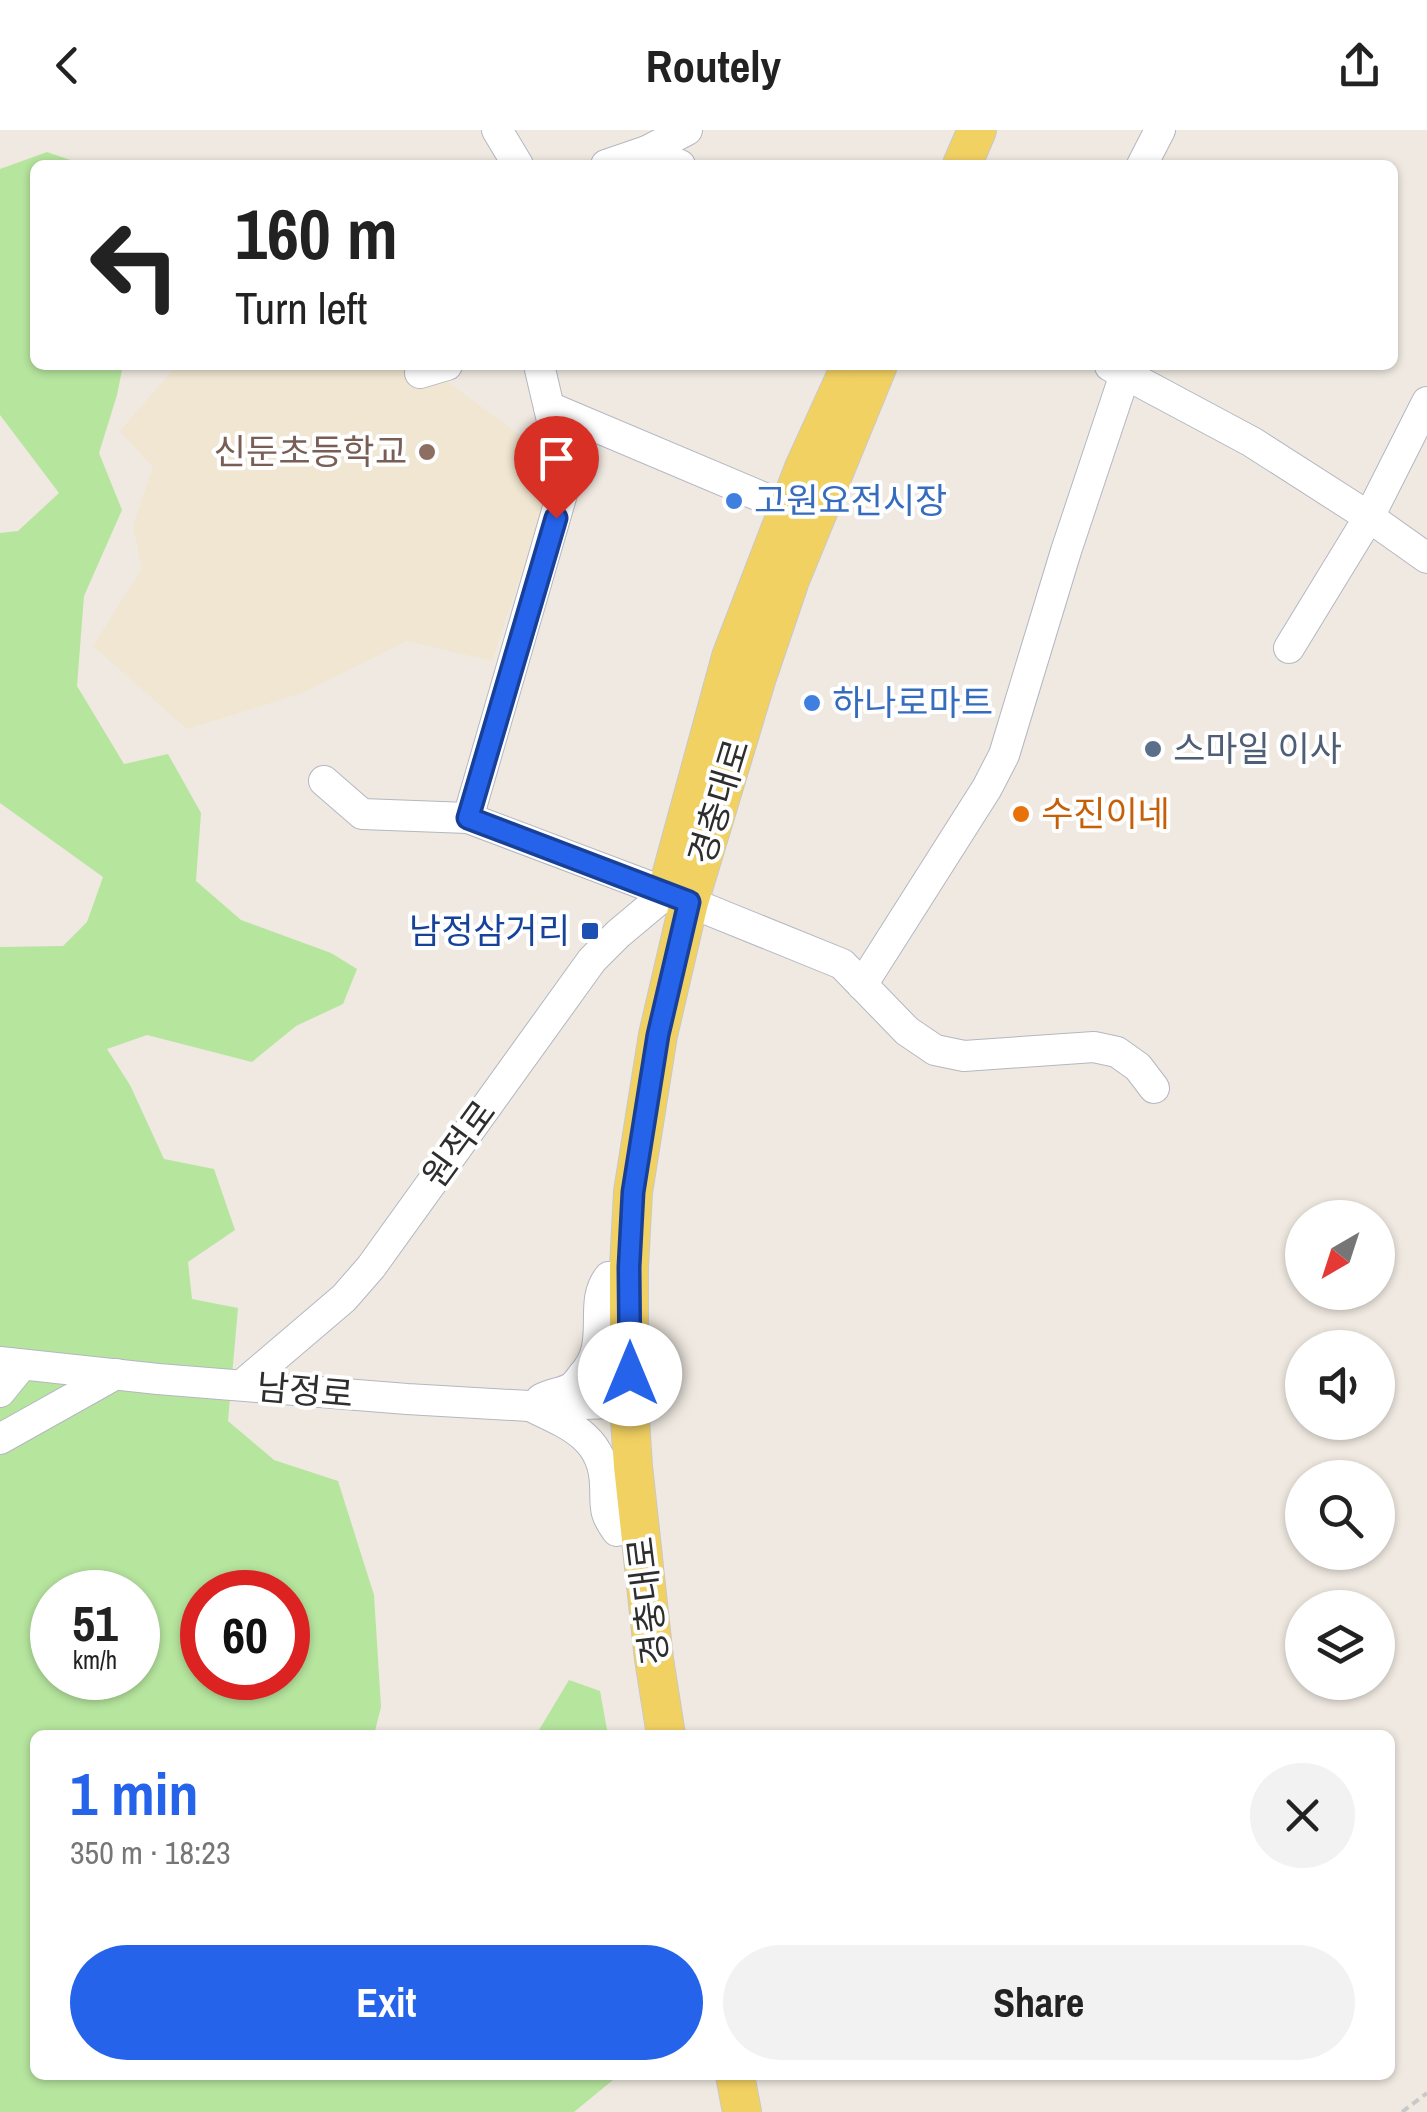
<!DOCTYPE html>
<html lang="en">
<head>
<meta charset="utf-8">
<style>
	body { margin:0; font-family:"Archivo Narrow","Noto Sans KR",sans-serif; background:#f2f2f2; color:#222; height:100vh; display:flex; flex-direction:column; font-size:38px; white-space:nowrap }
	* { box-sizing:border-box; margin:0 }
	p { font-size:32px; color:#767676 }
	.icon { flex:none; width:55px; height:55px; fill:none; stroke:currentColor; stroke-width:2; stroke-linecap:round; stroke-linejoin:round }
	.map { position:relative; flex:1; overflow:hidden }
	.sheet { position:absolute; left:30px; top:1600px; width:1365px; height:350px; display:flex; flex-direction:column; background:#fff; border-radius:15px; box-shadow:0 2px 8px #0004 }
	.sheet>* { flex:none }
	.guide { position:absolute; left:30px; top:30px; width:1368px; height:210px; border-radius:15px; box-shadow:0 2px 8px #0004; background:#fff; color:#222; overflow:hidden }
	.needle { width:65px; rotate:219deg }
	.fabs { position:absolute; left:1285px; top:1070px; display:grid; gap:20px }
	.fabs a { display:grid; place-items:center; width:110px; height:110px; border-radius:50%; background:#fff; box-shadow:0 2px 8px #0004; font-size:50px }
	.speed { position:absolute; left:30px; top:1440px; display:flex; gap:20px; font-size:50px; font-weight:700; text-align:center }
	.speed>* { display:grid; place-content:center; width:130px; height:130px; border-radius:50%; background:#fff; box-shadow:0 2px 8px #0004; line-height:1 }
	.speed small { font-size:25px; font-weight:400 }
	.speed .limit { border:15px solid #d22; background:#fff; color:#111 }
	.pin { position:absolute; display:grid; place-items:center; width:85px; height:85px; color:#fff; margin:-102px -42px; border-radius:50% 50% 50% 0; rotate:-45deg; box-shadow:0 0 10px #0007 }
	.pin .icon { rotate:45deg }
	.me { position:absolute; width:110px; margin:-55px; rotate:0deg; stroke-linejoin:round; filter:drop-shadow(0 0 8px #0008) }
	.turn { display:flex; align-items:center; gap:35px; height:210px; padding:0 40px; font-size:45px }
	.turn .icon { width:130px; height:130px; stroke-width:2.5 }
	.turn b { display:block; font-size:70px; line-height:85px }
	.round { display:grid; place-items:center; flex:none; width:105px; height:105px; border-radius:52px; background:#f2f2f2 }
	.overview { display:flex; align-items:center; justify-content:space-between; height:170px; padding:0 40px }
	h1 { font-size:60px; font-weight:700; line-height:75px; color:#2563eb }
	.action { display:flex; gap:20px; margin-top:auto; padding:20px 40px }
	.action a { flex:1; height:115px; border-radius:60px; background:#2563eb; color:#fff; font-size:40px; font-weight:700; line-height:115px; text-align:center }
	.action a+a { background:#f2f2f2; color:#222 }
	header { display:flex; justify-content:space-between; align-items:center; height:130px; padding:0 40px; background:#fff; font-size:45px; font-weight:700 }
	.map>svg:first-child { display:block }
	.education { fill:#f0e6d1 }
	.green { fill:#b6e59e; fill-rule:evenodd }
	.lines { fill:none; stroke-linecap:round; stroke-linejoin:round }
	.minor-casing { stroke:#b4b7c1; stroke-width:32 }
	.major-casing { stroke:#c9c9c9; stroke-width:40 }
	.path { stroke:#c9c9c9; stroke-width:4; stroke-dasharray:8 5; stroke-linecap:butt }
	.minor { stroke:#fff; stroke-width:30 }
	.major { stroke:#f2d163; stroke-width:38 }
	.route-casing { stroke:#184099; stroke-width:25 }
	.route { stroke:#2563eb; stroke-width:18 }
	.education-dot { fill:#8d6e63; stroke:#fff; stroke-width:4 }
	.shop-dot { fill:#3f7fe0; stroke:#fff; stroke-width:4 }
	.service-dot { fill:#5c6f8a; stroke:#fff; stroke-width:4 }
	.food-dot { fill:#e8710a; stroke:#fff; stroke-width:4 }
	.transit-dot { fill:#1a4fb4; stroke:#fff; stroke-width:4 }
	.labels { text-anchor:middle; stroke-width:8; stroke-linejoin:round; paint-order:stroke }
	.education-label { font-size:35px; fill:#785e54; stroke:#fff; text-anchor:end }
	.shop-label { font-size:35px; fill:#366cbe; stroke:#fff; text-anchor:start }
	.service-label { font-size:35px; fill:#4e5e75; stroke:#fff; text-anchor:start }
	.street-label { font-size:35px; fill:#2e2e2e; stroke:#fff }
	.food-label { font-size:35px; fill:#c56008; stroke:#fff; text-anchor:start }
	.transit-label { font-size:35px; fill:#164399; stroke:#fff; text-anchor:end }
</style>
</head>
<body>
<header><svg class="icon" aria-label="back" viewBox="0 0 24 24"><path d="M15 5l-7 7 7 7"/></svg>Routely<svg class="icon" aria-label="share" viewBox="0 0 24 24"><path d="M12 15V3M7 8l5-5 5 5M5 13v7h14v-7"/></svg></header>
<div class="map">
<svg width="1427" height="1982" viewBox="0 0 1427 1982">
	<rect width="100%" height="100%" fill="#efe9e1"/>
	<!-- education -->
	<polygon class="education" points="177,235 425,235 529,312 551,354 492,531 407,511 302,563 187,599 93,516 142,438 133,396 153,337 120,301"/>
	<!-- green -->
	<g class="green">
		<path d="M47 22 85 35H35V235H123L117 265 99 323 122 380 84 466 77 556 124 634 168 624 201 683 196 751 241 790 331 823 357 839 343 874 296 896 252 932 147 905 107 919 130 955 164 1029 214 1039 235 1100 188 1132 192 1169 238 1178 228 1291 274 1330 338 1351 374 1465 381 1577 374 1605H35V1945H619L574 1982H0V817L63 816 87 792 103 747 0 673V403L18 401 59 363 0 285V39ZM52 1462H138V1548H52ZM202 1462H288V1548H202Z"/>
		<polygon points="569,1550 600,1561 608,1605 536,1605"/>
	</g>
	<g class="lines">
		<!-- minor casing -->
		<g class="minor-casing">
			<g id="minor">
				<polyline points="497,0 518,35"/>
				<polyline points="647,21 687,0"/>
				<polyline points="606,35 647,21 680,35"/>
				<polyline points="1142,35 1160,0"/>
				<polyline points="1110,236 1252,312 1369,387 1427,428"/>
				<polyline points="420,243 447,235"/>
				<polyline points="549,277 788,378"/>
				<polyline points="1289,518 1369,387 1427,272"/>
				<polyline points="324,651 362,684 468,688 667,763"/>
				<polyline points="468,688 566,350 539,235"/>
				<polyline points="689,772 842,834 907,901 935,920 964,926 1094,917 1117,922 1138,937 1154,958"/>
				<polyline points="862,855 987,658 1004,625 1066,421 1125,244"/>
				<polyline points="0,1232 158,1249 407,1269 529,1276 611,1273"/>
				<polyline points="242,1255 344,1168 371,1137 592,830 618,804 667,763"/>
				<polyline points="0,1262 22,1235"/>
				<path d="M541 1269C550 1264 562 1263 571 1258 576 1255 579 1250 582 1246 613 1214 587 1174 609 1147"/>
				<path d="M532 1277C570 1295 604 1308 605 1355 606 1378 603 1382 617 1401"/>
				<polyline points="0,1309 116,1244"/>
			</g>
		</g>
		<!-- major casing -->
		<g class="major-casing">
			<g id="major">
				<polyline points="962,35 977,0"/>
				<polyline points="670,750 731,527 804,338 850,237"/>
				<polyline points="666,1605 654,1529 633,1336 629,1274 629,1137 633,1062 658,905 689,772 757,547 790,450 878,235"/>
				<polyline points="735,1945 742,1982"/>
			</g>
		</g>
		<!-- path -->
		<polyline class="path" points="1402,1982 1427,1963"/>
		<!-- minor -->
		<use href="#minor" class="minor"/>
		<!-- major -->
		<use href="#major" class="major"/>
	</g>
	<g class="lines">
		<!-- route casing -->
		<g class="route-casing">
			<polyline id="route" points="556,388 468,688 689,772 658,905 633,1062 629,1137 630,1244"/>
		</g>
		<!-- route -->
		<use href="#route" class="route"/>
	</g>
	<!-- markers -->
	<circle class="education-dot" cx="427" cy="322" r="10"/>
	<g class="shop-dot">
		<circle cx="734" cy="371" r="10"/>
		<circle cx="812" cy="573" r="10"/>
	</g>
	<circle class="service-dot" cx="1153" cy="619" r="10"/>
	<circle class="food-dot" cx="1021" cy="684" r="10"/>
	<rect class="transit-dot" x="580" y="791" width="20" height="20" rx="5"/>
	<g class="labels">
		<!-- education labels -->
		<g class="education-label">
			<text x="407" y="334">신둔초등학교</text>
		</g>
		<!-- shop labels -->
		<g class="shop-label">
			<text x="754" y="383">고원요전시장</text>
			<text x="832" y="585">하나로마트</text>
		</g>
		<!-- service labels -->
		<g class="service-label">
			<text x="1173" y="631">스마일 이사</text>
		</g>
		<!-- street labels -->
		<g class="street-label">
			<text transform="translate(719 672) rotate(-73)" y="12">경충대로</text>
			<text transform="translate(459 1014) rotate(-54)" y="12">원적로</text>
			<text transform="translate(305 1261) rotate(5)" y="12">남정로</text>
			<text transform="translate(648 1471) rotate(-97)" y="12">경충대로</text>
		</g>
		<!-- food labels -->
		<g class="food-label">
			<text x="1041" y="696">수진이네</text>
		</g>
		<!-- transit labels -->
		<g class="transit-label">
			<text x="570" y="813">남정삼거리</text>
		</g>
	</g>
</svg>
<div class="fabs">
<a><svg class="needle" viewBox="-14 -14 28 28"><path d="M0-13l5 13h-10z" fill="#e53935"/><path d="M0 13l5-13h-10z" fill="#767676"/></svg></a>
<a><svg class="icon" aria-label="sound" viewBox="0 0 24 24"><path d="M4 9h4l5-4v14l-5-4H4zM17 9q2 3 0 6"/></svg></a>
<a><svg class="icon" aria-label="search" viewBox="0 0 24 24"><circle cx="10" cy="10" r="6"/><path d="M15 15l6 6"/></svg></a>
<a><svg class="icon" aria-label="layers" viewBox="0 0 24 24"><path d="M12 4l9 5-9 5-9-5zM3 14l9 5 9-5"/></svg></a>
</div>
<div class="speed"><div>51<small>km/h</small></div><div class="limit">60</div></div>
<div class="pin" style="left:556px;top:388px;background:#d93025"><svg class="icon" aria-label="arrive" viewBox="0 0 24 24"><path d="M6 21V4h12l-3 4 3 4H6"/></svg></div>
<svg class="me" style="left:630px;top:1244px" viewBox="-20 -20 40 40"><circle r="19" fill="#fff"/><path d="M0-13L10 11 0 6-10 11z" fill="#2563eb"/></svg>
<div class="guide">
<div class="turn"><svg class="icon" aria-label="left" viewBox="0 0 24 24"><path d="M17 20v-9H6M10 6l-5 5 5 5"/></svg><div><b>160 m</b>Turn left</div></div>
</div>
<section class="sheet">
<div class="overview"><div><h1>1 min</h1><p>350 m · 18:23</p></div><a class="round"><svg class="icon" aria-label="close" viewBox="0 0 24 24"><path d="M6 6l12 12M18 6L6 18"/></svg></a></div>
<div class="action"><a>Exit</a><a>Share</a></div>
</section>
</div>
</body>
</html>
